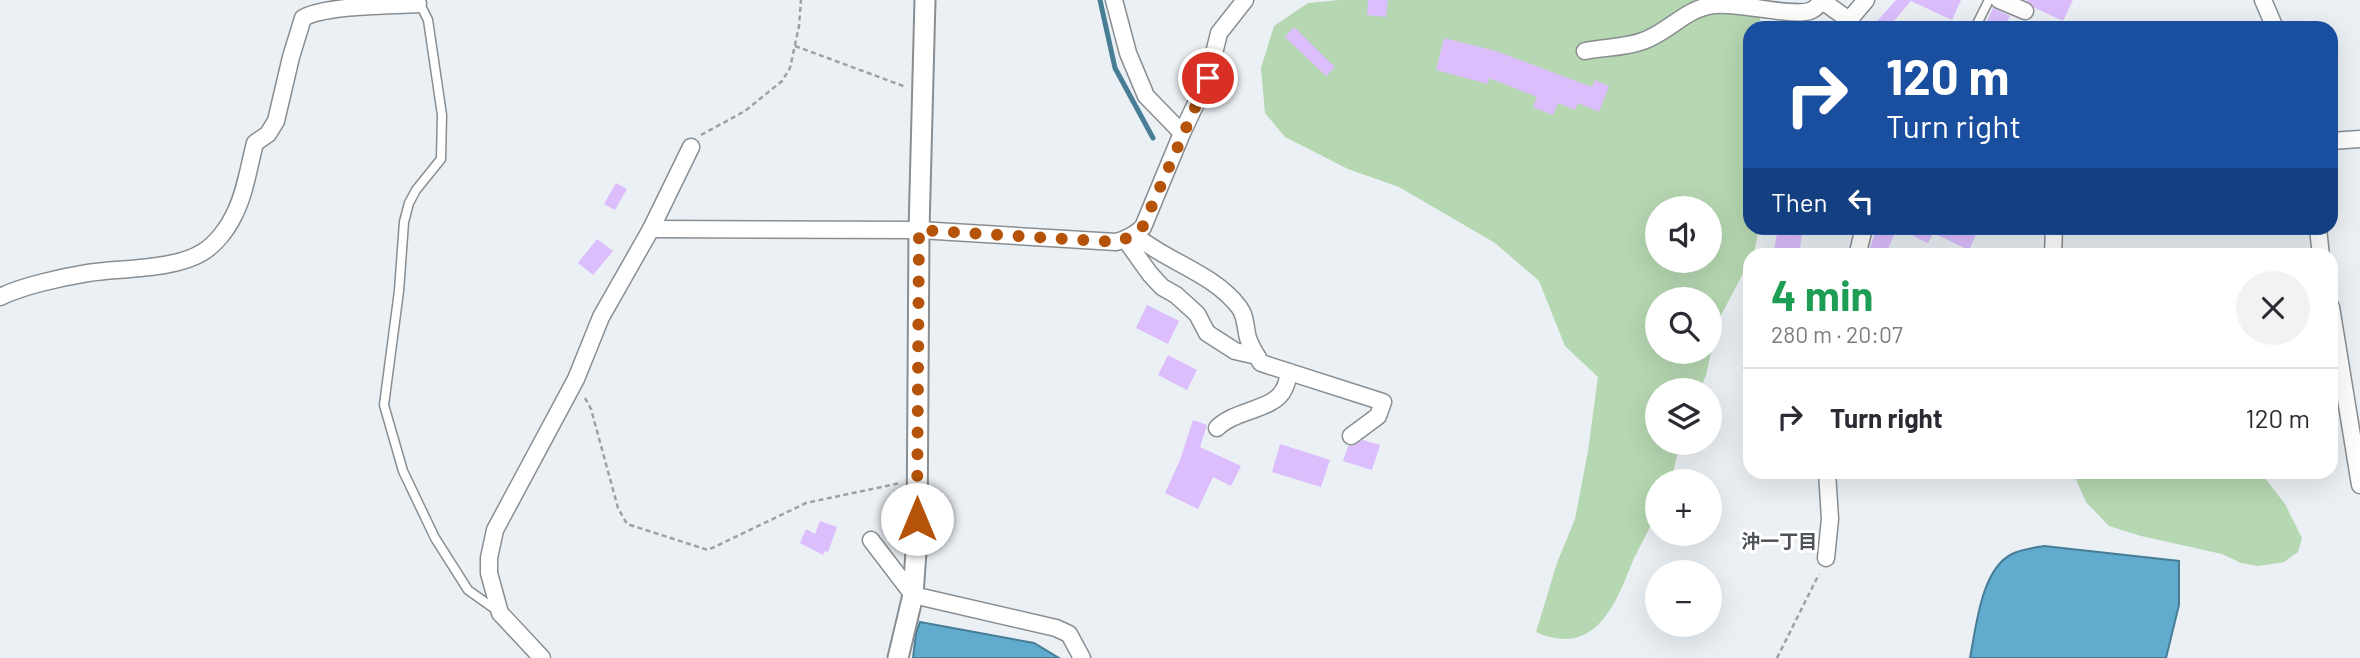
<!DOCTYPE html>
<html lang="en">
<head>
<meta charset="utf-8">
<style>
	body { margin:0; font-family:Barlow,"Noto Sans JP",sans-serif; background:#f2f2f3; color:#2b2b33; height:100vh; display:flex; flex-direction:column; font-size:26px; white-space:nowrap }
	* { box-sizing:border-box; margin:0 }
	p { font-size:23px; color:#7c7c81 }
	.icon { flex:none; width:38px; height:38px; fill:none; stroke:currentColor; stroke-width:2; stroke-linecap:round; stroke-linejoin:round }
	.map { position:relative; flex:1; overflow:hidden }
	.drawer { position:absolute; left:1743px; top:248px; width:595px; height:231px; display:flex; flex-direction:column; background:#fff; border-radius:21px; box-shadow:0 7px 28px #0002 }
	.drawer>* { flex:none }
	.top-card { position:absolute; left:1743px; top:21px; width:595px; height:214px; border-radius:21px; box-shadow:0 7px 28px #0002; background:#1a4fa0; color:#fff; overflow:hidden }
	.buttons { position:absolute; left:1645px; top:196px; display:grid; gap:14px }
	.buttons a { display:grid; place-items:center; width:77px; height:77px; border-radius:50%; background:#fff; box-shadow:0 7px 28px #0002; font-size:35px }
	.pin { position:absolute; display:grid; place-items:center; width:60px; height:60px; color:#fff; margin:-30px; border:4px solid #fff; border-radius:50%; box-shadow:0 2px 7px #0007 }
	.me { position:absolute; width:77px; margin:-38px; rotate:0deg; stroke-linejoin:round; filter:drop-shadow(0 0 5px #0008) }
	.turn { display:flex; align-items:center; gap:24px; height:147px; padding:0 28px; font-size:32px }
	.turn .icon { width:91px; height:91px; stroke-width:2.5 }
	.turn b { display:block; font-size:49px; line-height:60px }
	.then { display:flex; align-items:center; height:66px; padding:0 28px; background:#0003; gap:14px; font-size:26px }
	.round { display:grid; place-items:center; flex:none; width:74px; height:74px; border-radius:37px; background:#f2f2f3 }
	.headline { display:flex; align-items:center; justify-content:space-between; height:119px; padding:0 28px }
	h1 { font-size:42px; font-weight:700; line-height:52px; color:#1e9e55 }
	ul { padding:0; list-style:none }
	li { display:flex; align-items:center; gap:21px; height:98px; padding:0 28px; border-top:2px solid #e1e1e2 }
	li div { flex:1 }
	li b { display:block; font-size:26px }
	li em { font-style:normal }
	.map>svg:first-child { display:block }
	.green { fill:#b5d7b1; fill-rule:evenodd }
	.water { fill:#61abcf; stroke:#487d96; stroke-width:2 }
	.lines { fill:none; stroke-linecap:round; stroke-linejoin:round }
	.stream { stroke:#487d96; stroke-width:5 }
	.building { fill:#dcbefd }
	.service-casing { stroke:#898e92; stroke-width:11 }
	.minor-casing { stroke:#898e92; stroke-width:19 }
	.tertiary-casing { stroke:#898e92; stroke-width:23 }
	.path { stroke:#9da1a5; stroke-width:2.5; stroke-dasharray:5 3.5; stroke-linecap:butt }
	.service { stroke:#fff; stroke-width:8 }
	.minor { stroke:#fff; stroke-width:16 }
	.tertiary { stroke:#fff; stroke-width:19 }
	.route { stroke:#b45309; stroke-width:12; stroke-dasharray:0 21.6 }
	.labels { text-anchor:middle; stroke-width:6; stroke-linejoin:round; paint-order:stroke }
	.neighbourhood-label { font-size:19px; font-weight:bold; fill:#4f5357; stroke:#fff }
</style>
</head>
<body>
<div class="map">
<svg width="2360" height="658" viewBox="0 0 2360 658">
	<rect width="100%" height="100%" fill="#ebf0f5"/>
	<!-- green -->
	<g class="green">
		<path d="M1340 0H1756L1762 28H1750V228H1759L1754 253 1750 256V260L1718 321 1706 375 1700 390H1657V443H1680L1671 481H1657C1657 490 1659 500 1657 508 1656 519 1638 549 1632 563 1615 606 1594 658 1536 632L1557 563 1575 519 1588 451 1598 377 1565 346 1539 281 1495 243 1399 187 1348 169 1285 137 1265 113 1261 68 1274 26 1308 3ZM1657 208H1710V261H1657ZM1657 299H1710V352H1657Z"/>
		<polygon points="2073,473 2261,473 2285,504 2302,538 2298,552 2284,562 2258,566 2241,563 2222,554 2141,536 2109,526 2086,502"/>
	</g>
	<!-- water -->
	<g class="water">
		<path d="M2044 546 2179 561V605L2166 658H1970C1976 628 1981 569 2012 554 2022 549 2033 548 2044 546Z"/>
		<polygon points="920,622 1034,643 1059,658 913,658 916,633"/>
	</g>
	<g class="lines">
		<!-- stream -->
		<polyline class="stream" points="1100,0 1115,68 1153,138"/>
	</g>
	<!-- building -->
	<g class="building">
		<polygon points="1368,0 1388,0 1386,17 1367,15"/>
		<polygon points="1896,0 1961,0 1952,20 1911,1 1888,28 1871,28"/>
		<polygon points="2026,0 2073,0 2063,21 2035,8"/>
		<polygon points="1993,8 2010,16 2004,28 1984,28"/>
		<polygon points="1294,27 1335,67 1326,76 1285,37"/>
		<polygon points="1444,38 1496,51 1592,87 1595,80 1609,86 1599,112 1578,103 1575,110 1558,103 1553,115 1533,107 1537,97 1489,78 1488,84 1436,70"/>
		<polygon points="616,183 627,189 615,210 604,204"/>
		<polygon points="1778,228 1802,232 1799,256 1774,251"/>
		<polygon points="1877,228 1979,228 1969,250 1933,233 1928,243 1897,228 1885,256 1869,251"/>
		<polygon points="597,239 613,251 593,275 578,263"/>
		<polygon points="1147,305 1179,321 1168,344 1136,328"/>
		<polygon points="1168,355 1197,370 1187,390 1158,375"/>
		<polygon points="1193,420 1207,425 1200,447 1241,466 1231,486 1213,477 1198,509 1165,493 1180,460"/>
		<polygon points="1363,440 1380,445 1372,470 1343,461 1348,446 1353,446"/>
		<polygon points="1280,444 1330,460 1321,487 1272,472"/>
		<polygon points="820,521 837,527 828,552 825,551 823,555 800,543 806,529 815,534"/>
	</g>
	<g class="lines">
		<!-- service casing -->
		<g class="service-casing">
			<g id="service">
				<polyline points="416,2 423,10 428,20 442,115 441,159 416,190 409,203 404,222 399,291 384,405 403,471 435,538 468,590 499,612"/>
				<polyline points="1975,28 1989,0"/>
			</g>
		</g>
		<!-- minor casing -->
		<g class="minor-casing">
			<g id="minor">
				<polyline points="1114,0 1128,53 1146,96 1182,133"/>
				<polyline points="1821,0 1849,20 1855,28"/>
				<polyline points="1999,0 2025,11"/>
				<polyline points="2263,0 2275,28"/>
				<polyline points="1849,20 1866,0"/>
				<path d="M1585 51C1604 47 1624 48 1643 41 1669 32 1686 8 1714 5 1740 2 1790 17 1810 11 1816 9 1818 5 1822 1"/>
				<polyline points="2331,141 2360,139"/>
				<polyline points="2318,228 2321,256"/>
				<path d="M651 229 919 230 1116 242C1128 239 1135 235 1143 227L1182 133 1208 78 1219 33 1245 0"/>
				<path d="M1135 235C1167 262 1213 273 1239 307 1246 316 1245 327 1248 338 1251 347 1256 355 1261 363L1383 402 1378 416 1351 436"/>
				<polyline points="1125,239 1150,274 1162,287 1176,295 1197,314 1207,333 1235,351 1257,356"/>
				<polyline points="1857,256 1864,228"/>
				<polyline points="2053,256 2054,228"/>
				<path d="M0 297C22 286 63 277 88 273 121 268 175 270 203 252 216 244 228 228 234 215 245 194 249 166 255 143L268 134 276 121 291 57 303 18C326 5 389 6 418 4"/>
				<polyline points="2331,307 2360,485"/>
				<path d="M1217 428C1234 410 1275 410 1284 389 1287 384 1288 378 1289 372"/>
				<polyline points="871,540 913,595 1056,628 1069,634 1082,658"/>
				<polyline points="1826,558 1830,519 1827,472"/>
				<polyline points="542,658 500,613 489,573 489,558 495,530 576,379 601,317 651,229 691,147"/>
			</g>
		</g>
		<!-- tertiary casing -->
		<g class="tertiary-casing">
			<polyline id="tertiary" points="898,658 913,595 917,537 919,230 925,0"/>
		</g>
		<!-- path -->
		<g class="path">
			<polyline points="795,46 906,87"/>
			<polyline points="701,135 745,111 782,81 790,68 799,26 801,0"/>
			<polyline points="585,398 591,409 618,508 627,524 708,550 806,503 900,483"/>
			<polyline points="1777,658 1819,574"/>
		</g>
		<!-- service -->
		<use href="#service" class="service"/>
		<!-- minor -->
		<use href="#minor" class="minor"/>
		<!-- tertiary -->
		<use href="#tertiary" class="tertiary"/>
	</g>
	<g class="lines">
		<!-- route -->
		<polyline class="route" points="917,519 919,230 1116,242 1135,235 1143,226 1208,78"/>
	</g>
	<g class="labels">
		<!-- neighbourhood labels -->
		<g class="neighbourhood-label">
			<text x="1779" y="548">沖一丁目</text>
		</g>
	</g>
</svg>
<div class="buttons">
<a><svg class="icon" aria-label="sound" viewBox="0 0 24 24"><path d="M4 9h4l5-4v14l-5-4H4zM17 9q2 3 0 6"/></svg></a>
<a><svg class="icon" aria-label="search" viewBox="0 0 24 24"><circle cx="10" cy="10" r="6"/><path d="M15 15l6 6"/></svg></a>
<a><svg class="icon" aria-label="layers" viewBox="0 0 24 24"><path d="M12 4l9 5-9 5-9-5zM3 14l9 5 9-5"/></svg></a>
<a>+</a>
<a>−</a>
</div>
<div class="pin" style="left:1208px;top:78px;background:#d93025"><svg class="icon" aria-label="arrive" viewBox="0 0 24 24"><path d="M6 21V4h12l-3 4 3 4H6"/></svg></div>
<svg class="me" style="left:917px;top:519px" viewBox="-20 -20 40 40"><circle r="19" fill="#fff"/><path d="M0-13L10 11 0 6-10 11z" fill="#b45309"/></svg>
<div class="top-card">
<div class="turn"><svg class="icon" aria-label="right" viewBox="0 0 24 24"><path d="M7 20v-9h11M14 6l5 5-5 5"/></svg><div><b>120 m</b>Turn right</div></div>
<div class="then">Then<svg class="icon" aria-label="left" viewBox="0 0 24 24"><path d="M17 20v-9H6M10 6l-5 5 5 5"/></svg></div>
</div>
<section class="drawer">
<div class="headline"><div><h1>4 min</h1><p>280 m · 20:07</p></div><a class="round"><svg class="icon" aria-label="close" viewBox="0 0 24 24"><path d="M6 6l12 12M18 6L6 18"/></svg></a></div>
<ul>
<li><svg class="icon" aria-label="right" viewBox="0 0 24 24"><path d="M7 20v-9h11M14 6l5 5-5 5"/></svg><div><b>Turn right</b></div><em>120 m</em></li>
</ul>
</section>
</div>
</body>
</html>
